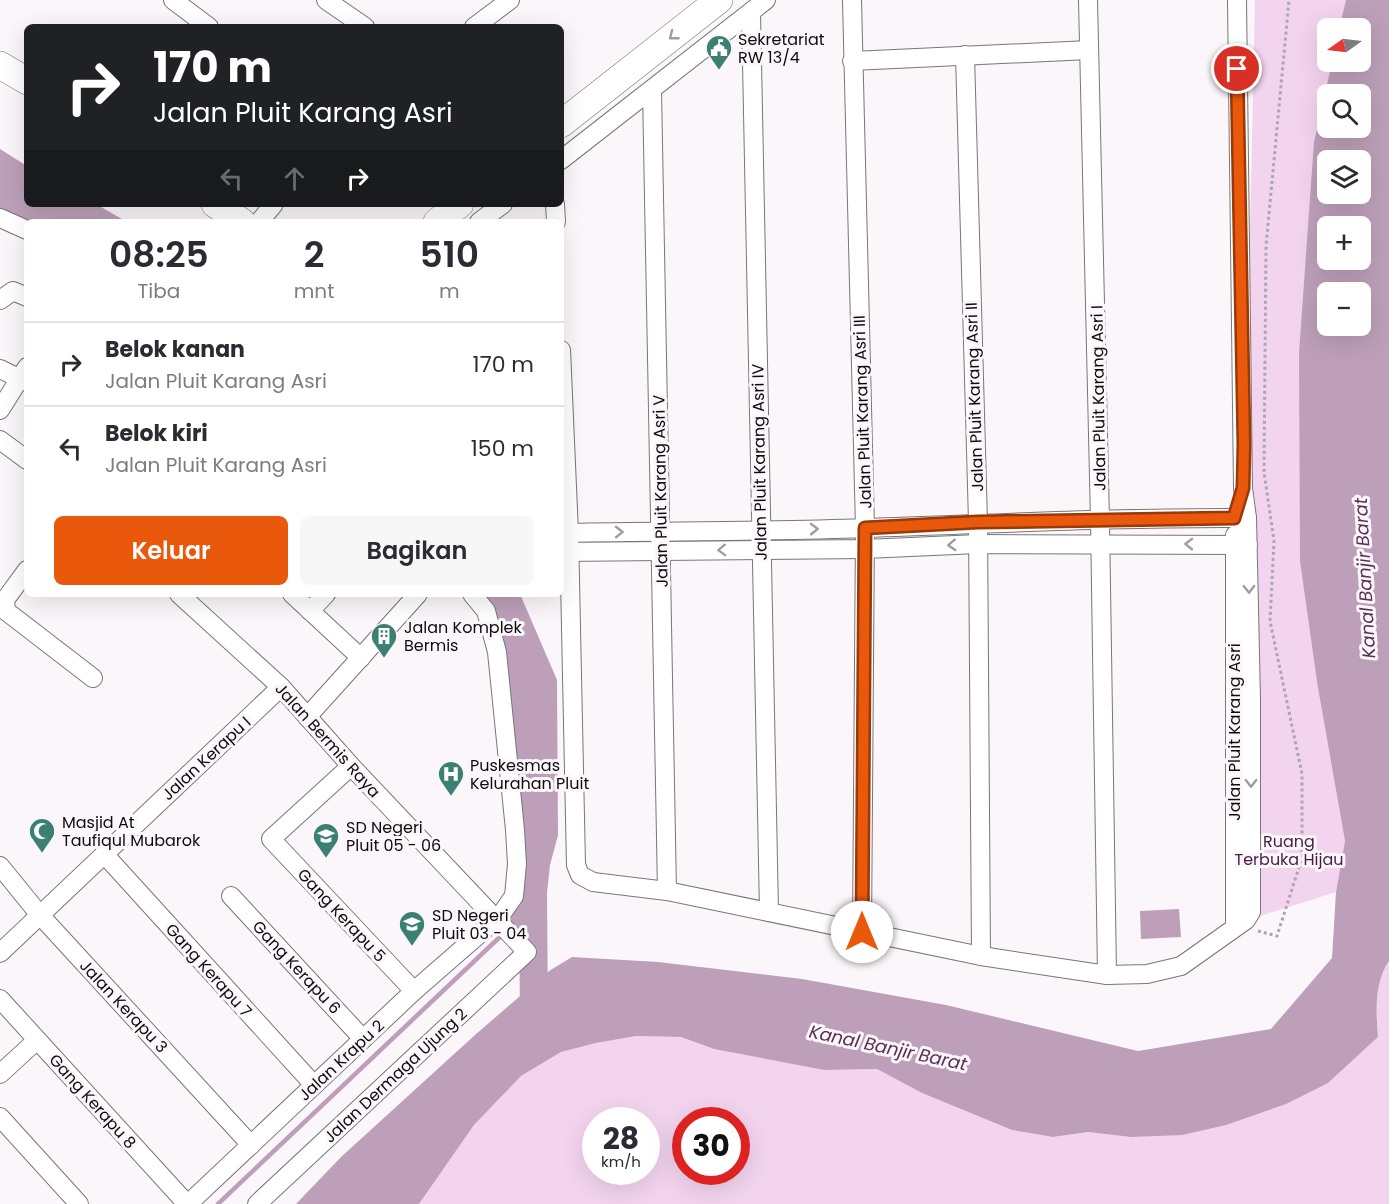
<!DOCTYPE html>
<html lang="id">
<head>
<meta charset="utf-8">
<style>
	body { margin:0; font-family:Poppins,sans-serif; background:#f7f7f7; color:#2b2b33; height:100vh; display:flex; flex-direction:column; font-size:22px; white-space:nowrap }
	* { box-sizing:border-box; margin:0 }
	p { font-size:20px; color:#7c7c81 }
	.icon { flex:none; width:33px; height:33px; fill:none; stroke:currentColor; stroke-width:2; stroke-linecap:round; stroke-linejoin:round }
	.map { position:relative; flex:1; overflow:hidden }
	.side { position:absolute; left:24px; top:219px; width:540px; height:378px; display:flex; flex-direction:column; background:#fff; border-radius:9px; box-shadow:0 6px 24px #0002 }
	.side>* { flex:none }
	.guide { position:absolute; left:24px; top:24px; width:540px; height:183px; border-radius:9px; box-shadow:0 6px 24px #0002; background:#202124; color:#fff; overflow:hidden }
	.needle { width:39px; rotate:256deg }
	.fabs { position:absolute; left:1317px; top:18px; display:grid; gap:12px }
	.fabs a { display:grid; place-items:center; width:54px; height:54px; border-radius:9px; background:#fff; box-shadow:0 6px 24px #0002; font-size:30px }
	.speed { position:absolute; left:582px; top:1107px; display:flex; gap:12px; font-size:30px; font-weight:700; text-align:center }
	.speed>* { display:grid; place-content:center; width:78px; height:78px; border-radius:50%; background:#fff; box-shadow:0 6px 24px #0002; line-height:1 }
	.speed small { font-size:15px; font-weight:400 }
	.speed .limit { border:9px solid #d22; background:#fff; color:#111 }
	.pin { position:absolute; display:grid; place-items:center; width:51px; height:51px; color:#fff; margin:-26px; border:3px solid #fff; border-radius:50%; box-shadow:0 2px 6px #0007 }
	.me { position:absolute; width:66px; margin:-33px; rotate:0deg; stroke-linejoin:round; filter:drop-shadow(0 0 4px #0008) }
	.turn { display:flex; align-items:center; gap:21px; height:126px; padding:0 30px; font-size:27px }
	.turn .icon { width:78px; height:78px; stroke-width:2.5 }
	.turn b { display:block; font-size:42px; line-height:51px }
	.lanes { display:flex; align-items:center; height:57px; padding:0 30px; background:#0003; justify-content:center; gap:30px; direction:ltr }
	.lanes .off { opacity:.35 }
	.eta { display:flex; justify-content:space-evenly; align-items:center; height:102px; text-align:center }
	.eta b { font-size:36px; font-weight:600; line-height:42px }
	.button { display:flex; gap:12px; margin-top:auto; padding:12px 30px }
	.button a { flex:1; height:69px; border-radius:9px; background:#ea580c; color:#fff; font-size:24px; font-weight:600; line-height:69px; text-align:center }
	.button a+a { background:#f7f7f7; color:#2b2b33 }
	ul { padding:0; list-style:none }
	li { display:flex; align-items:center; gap:18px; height:84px; padding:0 30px; border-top:2px solid #e1e1e2 }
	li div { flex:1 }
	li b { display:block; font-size:22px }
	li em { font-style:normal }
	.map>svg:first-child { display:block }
	.green { fill:#f3d4ef; fill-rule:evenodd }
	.water { fill:#bd9fb9; fill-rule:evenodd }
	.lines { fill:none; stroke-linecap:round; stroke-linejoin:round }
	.stream { stroke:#bd9fb9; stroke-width:4.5 }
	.river { stroke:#bd9fb9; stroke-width:28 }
	.street-casing { stroke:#797579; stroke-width:20 }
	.secondary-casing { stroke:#797579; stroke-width:28 }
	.path { stroke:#aba7aa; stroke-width:3; stroke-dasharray:3 3; stroke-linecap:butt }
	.street { stroke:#fff; stroke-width:18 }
	.secondary { stroke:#fff; stroke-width:27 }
	.oneway { stroke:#9e9e9e }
	.route-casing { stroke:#983908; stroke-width:15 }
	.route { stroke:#ea580c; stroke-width:10 }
	.labels { text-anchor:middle; stroke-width:6; stroke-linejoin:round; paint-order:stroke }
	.poi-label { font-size:16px; fill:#0d0c0d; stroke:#fbf6fa; text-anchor:start }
	.street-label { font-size:16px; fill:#0d0c0d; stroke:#fbf6fa }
	.park-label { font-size:16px; fill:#461e43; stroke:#fbf6fa }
	.water-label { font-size:18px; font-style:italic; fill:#593055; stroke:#fbf6fa }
</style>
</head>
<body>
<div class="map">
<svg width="1389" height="1204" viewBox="0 0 1389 1204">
	<rect width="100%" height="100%" fill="#fbf6fa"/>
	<!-- green -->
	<g class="green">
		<polygon points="1255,0 1346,0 1339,28 1328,28 1328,62 1332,62 1314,142 1318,688 1345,841 1336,892 1235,924"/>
		<path d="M1389 961V1204H419L474 1125 521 1076 561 1052 596 1043 636 1036 681 1037 714 1049 824 1070 877 1069 922 1093 1012 1130 1053 1137 1088 1132 1131 1137 1328 1083 1378 1037C1376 1012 1374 983 1389 961ZM596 1120H646V1172H596ZM686 1120H736V1172H686Z"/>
	</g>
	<!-- water -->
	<g class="water">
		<path d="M1346 0H1389V961C1374 983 1376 1012 1378 1037L1328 1083 1286 1104 1226 1125 1182 1135 1131 1137 1088 1132 1053 1137 1012 1130 922 1093 877 1069 824 1070 714 1049 681 1037 636 1036 596 1043 561 1052 521 1076 474 1125 419 1204H296L341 1157 475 1035 549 971 572 957 658 962 802 979 946 1005 1138 1051 1271 1029 1332 958 1336 892 1345 841 1318 688 1300 561 1299 353 1314 142 1332 62H1360V28H1339ZM1328 94H1360V128H1328ZM1328 160H1360V194H1328ZM1328 226H1360V260H1328ZM1328 292H1360V326H1328Z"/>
		<polygon points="0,149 27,166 27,204 96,204 127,222 27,222 0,211"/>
		<polygon points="486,594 520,594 557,680 558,835 550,865 544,921 517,931 501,917 514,902 502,636"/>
		<polygon points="1179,909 1181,937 1141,939 1140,911"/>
	</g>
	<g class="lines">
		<!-- stream -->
		<polyline class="stream" points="218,1204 503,934"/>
		<!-- river -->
		<polyline class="river" points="533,888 534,1025"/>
		<!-- street casing -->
		<g class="street-casing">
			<g id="street">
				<polyline points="173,0 209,27"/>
				<polyline points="326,0 365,27"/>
				<polyline points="852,0 865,528 862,932"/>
				<polyline points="1088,0 1100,521 1107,975"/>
				<polyline points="751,12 769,912"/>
				<polyline points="474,27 510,0"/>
				<polyline points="965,55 978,522 981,956"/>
				<polyline points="852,61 1089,50"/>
				<polyline points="652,90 667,891"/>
				<polyline points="561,160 766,0"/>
				<polyline points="555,204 556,222"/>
				<polyline points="0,218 27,230"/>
				<polyline points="259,222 274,204"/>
				<polyline points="479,222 503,204"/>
				<polyline points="0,300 13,291 27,297"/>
				<polyline points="561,350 569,533 576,865 580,875 593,882 667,891 981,956 1107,975 1147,974 1181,966 1246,920 1251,912 1251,700 1247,518 1243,488 1237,0"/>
				<polyline points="0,369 27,382"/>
				<polyline points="0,410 27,367"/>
				<polyline points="0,440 27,460"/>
				<path d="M561 530 569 533C667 531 766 532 865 528 992 524 1120 517 1247 518"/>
				<polyline points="561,552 865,549 978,544 1248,545"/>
				<polyline points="27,570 5,600 6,611 93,678"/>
				<polyline points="179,594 281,687 351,766 527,952 257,1204"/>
				<polyline points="292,594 361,658"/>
				<polyline points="310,611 326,594"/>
				<polyline points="307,717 418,594"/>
				<polyline points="351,766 271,839 414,991"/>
				<polyline points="104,854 314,1085"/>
				<polyline points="0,866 39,914 251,1145"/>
				<polyline points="231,896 363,1039"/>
				<polyline points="1235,926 1235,535"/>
				<polyline points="0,953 281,687"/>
				<polyline points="0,999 187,1204"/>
				<polyline points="0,1074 37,1040"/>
				<polyline points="0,1117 79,1204"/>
				<polyline points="188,1204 414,991 500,916 514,896 517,864 515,830 497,652 486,611 472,594"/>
			</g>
		</g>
		<!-- secondary casing -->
		<g class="secondary-casing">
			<g id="secondary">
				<polyline points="0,65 27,81"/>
				<polyline points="561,124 719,0"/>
				<polyline points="215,204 242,222"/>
				<polyline points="437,222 460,204"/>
			</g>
		</g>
		<!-- path -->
		<polyline class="path" points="1258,931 1277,936 1302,858 1302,774 1270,621 1274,541 1264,472 1266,246 1289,0"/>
		<!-- street -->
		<use href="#street" class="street"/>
		<!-- secondary -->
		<use href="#secondary" class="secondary"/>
	</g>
	<!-- one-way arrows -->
	<defs><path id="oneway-chevron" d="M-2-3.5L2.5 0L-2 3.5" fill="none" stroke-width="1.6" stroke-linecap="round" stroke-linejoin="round" transform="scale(1.5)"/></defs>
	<g class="oneway">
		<use href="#oneway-chevron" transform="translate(673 36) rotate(142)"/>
		<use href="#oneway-chevron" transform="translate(814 529) rotate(-1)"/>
		<use href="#oneway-chevron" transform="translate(619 532) rotate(-1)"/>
		<use href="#oneway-chevron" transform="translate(1189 544) rotate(-179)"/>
		<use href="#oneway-chevron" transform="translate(952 545) rotate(177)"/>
		<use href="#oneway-chevron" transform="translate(722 550) rotate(178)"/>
		<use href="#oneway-chevron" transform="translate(1249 589) rotate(89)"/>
		<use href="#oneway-chevron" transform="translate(1251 783) rotate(90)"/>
	</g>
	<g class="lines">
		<!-- route casing -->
		<g class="route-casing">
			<polyline id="route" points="862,932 865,528 978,522 1234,518 1243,488 1244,445 1237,69"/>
		</g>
		<!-- route -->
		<use href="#route" class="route"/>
	</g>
	<!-- icons -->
	<defs>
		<g id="civic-pin" transform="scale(1.35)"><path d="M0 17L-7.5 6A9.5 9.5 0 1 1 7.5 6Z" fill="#3c8074" stroke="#fbf6fa"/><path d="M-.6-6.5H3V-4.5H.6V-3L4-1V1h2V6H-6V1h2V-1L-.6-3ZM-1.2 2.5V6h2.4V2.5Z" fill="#fff"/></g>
		<g id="building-pin" transform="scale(1.35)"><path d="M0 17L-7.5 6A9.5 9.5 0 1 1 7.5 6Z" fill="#3c8074" stroke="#fbf6fa"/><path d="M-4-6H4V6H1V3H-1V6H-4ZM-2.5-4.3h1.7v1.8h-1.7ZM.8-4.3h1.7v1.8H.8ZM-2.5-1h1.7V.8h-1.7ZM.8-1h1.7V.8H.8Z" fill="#fff"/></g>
		<g id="hospital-pin" transform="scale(1.35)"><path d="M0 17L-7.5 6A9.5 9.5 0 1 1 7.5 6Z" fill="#3c8074" stroke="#fbf6fa"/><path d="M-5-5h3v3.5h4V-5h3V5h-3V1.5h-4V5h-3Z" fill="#fff"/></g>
		<g id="mosque-pin" transform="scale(1.35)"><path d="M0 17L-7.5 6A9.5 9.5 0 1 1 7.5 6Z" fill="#3c8074" stroke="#fbf6fa"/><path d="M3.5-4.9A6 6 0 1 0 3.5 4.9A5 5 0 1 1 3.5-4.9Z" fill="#fff"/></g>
		<g id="school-pin" transform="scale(1.35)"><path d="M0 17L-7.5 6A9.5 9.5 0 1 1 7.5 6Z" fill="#3c8074" stroke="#fbf6fa"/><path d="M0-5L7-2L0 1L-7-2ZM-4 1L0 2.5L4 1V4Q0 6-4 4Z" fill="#fff"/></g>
	</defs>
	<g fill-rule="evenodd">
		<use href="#civic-pin" x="719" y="48"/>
		<use href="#building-pin" x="384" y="636"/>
		<use href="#hospital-pin" x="451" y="774"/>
		<use href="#mosque-pin" x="42" y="831"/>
		<use href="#school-pin" x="326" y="836"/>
		<use href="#school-pin" x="412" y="924"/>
	</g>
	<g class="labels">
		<!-- poi labels -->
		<g class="poi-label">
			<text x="738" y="45">Sekretariat<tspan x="738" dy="18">RW 13/4</tspan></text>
			<text x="404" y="633">Jalan Komplek<tspan x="404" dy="18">Bermis</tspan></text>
			<text x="470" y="771">Puskesmas<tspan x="470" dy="18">Kelurahan Pluit</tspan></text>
			<text x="62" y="828">Masjid At<tspan x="62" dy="18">Taufiqul Mubarok</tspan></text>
			<text x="346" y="833">SD Negeri<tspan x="346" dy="18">Pluit 05 - 06</tspan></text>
			<text x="432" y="921">SD Negeri<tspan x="432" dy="18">Pluit 03 - 04</tspan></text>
		</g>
		<!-- street labels -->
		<g class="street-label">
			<text transform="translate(974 397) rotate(-92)" y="6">Jalan Pluit Karang Asri II</text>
			<text transform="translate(1098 398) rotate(-91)" y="6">Jalan Pluit Karang Asri I</text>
			<text transform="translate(862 412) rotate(-92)" y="6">Jalan Pluit Karang Asri III</text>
			<text transform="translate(759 462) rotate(-91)" y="6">Jalan Pluit Karang Asri IV</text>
			<text transform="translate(660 491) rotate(-91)" y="6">Jalan Pluit Karang Asri V</text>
			<text transform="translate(1234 732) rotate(-90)" y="6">Jalan Pluit Karang Asri</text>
			<text transform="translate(328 740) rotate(48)" y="6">Jalan Bermis Raya</text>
			<text transform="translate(206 758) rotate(-43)" y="6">Jalan Kerapu I</text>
			<text transform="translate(342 915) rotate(47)" y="6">Gang Kerapu 5</text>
			<text transform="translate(297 967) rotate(47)" y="6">Gang Kerapu 6</text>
			<text transform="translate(209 970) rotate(48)" y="6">Gang Kerapu 7</text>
			<text transform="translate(124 1006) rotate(47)" y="6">Jalan Kerapu 3</text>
			<text transform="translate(341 1060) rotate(-43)" y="6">Jalan Krapu 2</text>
			<text transform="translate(395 1075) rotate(-43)" y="6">Jalan Dermaga Ujung 2</text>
			<text transform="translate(93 1101) rotate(48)" y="6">Gang Kerapu 8</text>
		</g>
		<!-- park labels -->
		<g class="park-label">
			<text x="1289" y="847">Ruang<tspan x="1289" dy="18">Terbuka Hijau</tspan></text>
		</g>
		<!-- water labels -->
		<g class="water-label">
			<text transform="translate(1365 578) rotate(-93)" y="6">Kanal Banjir Barat</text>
			<text transform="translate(888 1048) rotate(12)" y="6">Kanal Banjir Barat</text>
		</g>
	</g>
</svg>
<div class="fabs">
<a><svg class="needle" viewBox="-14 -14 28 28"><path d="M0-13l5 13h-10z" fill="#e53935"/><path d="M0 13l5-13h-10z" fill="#7c7c81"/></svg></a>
<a><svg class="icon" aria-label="search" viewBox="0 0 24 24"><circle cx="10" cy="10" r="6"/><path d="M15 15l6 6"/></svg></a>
<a><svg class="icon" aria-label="layers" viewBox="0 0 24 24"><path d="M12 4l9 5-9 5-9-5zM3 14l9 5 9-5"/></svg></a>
<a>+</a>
<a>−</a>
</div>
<div class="speed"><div>28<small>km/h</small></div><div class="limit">30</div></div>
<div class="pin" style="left:1237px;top:69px;background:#d93025"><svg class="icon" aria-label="arrive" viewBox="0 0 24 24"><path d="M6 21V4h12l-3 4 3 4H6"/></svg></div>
<svg class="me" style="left:862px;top:932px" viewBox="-20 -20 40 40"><circle r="19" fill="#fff"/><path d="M0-13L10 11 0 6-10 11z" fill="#ea580c"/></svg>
<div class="guide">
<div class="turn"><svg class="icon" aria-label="right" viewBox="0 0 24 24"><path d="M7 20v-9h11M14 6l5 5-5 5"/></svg><div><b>170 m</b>Jalan Pluit Karang Asri</div></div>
<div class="lanes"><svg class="icon off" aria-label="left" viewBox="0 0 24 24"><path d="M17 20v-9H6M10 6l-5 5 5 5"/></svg><svg class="icon off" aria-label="ahead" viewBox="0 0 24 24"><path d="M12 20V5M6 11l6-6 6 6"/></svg><svg class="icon" aria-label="right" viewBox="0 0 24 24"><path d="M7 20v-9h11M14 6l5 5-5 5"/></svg></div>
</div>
<section class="side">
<div class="eta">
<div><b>08:25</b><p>Tiba</p></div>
<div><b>2</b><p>mnt</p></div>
<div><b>510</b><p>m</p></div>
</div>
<ul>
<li><svg class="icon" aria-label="right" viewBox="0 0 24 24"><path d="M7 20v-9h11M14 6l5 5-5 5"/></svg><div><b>Belok kanan</b><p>Jalan Pluit Karang Asri</p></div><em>170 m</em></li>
<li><svg class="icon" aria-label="left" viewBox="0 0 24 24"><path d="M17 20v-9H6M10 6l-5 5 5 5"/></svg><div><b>Belok kiri</b><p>Jalan Pluit Karang Asri</p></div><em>150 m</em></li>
</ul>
<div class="button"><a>Keluar</a><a>Bagikan</a></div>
</section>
</div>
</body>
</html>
